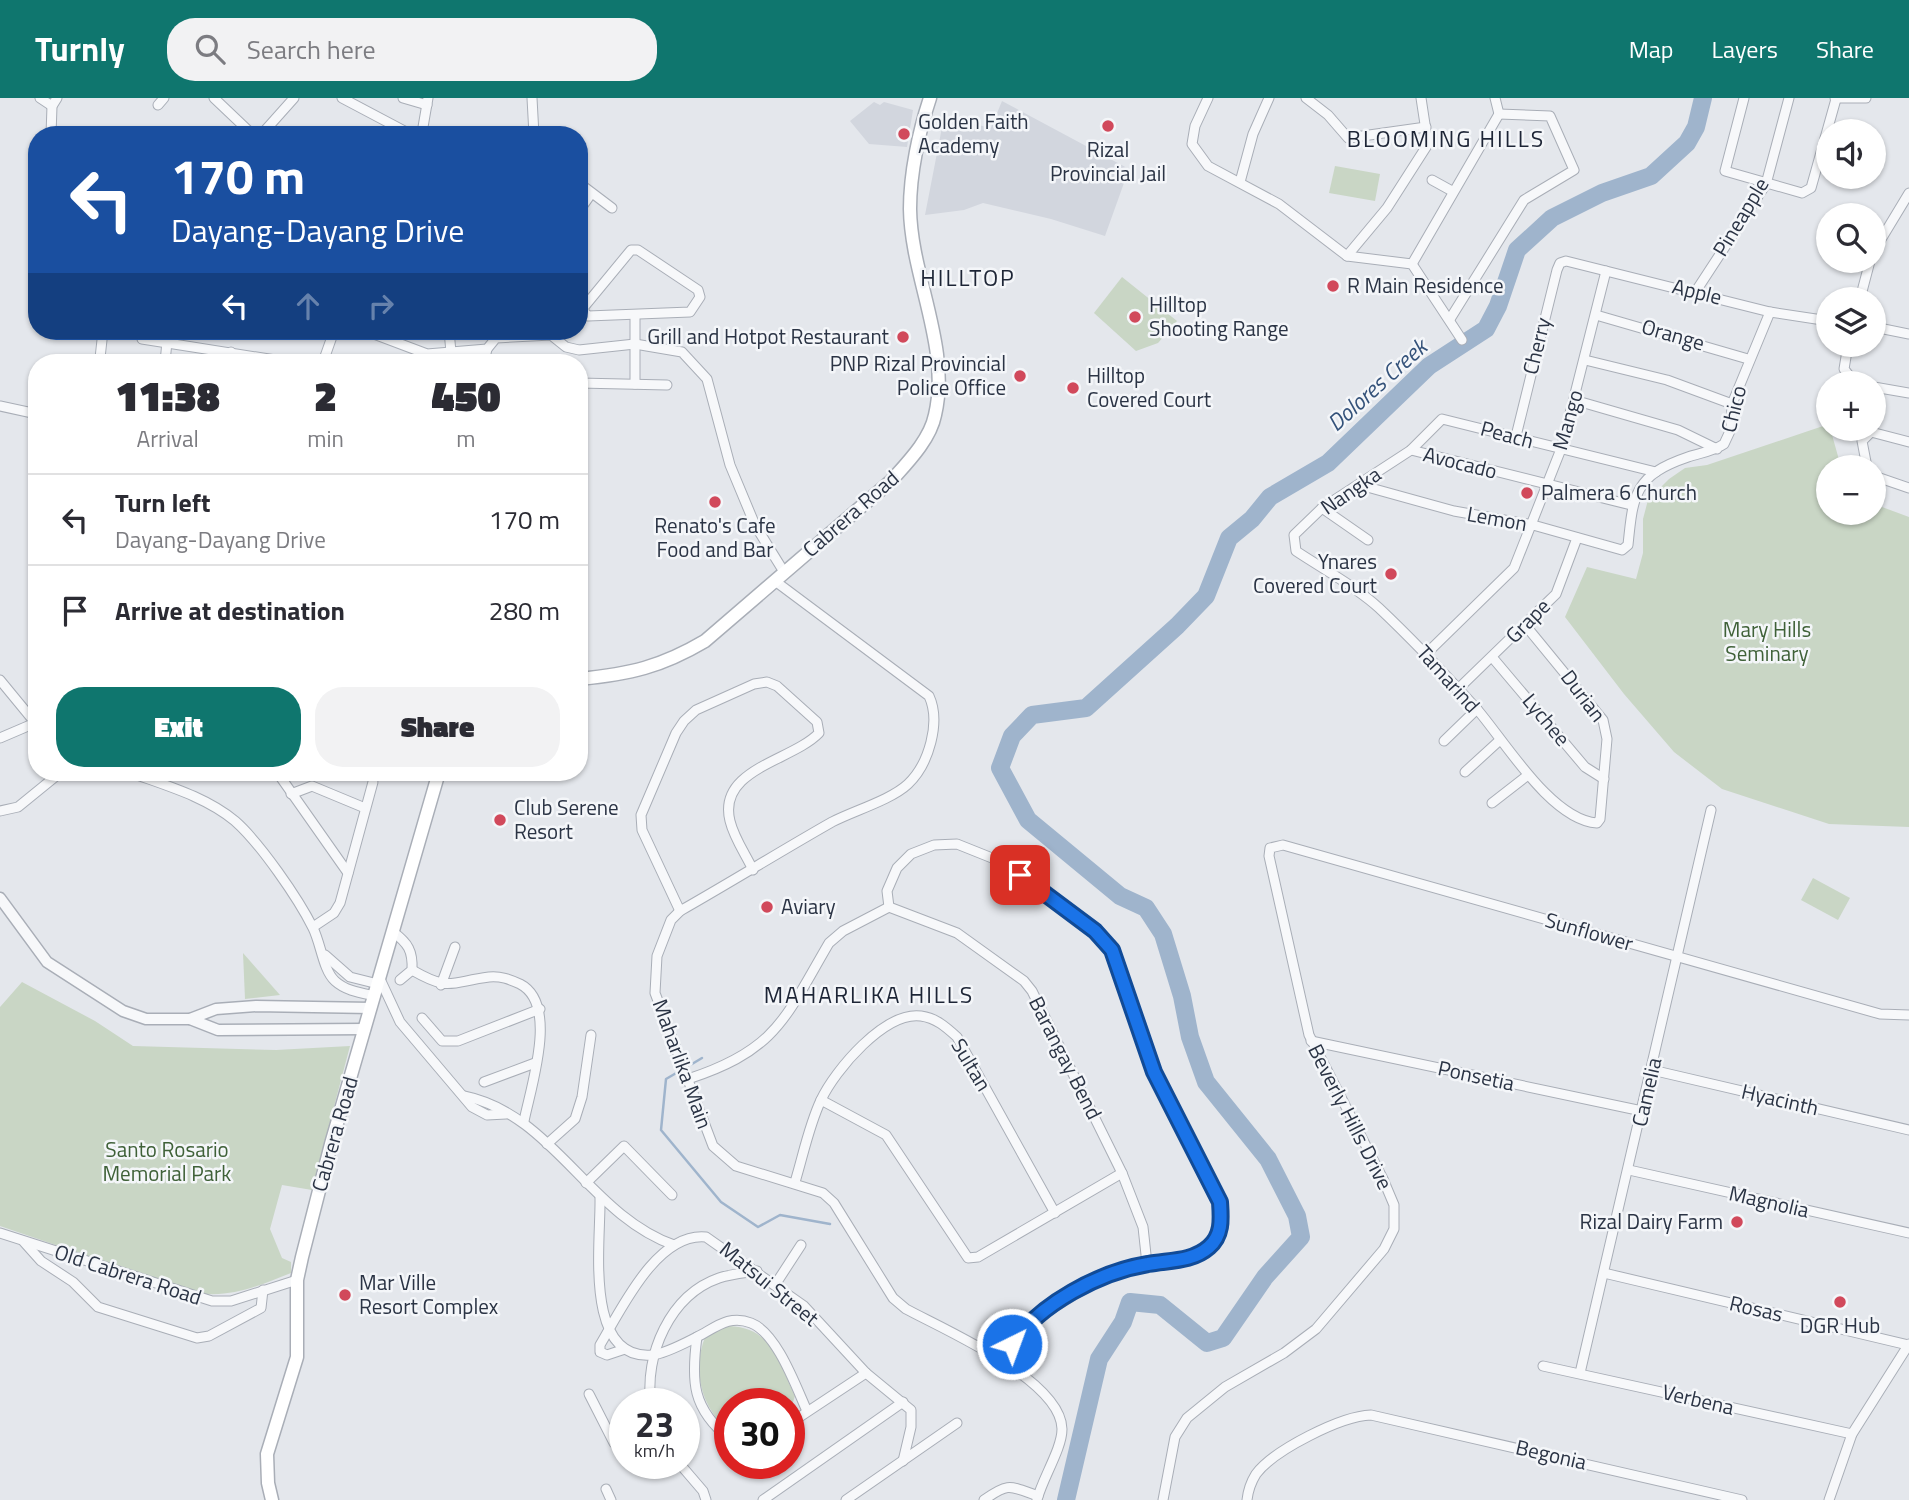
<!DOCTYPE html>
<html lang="en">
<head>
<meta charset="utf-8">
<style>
	body { margin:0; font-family:"Titillium Web",sans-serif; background:#f2f2f3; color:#2b2b33; height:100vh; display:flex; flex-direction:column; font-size:26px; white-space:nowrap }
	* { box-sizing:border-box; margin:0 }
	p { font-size:23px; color:#7c7c81 }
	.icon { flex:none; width:38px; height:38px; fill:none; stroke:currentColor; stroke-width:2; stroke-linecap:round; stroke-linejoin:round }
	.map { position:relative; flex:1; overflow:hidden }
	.sheet { position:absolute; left:28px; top:256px; width:560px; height:427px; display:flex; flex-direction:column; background:#fff; border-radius:28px; box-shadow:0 2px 5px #0004 }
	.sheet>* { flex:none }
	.guide { position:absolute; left:28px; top:28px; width:560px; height:214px; border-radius:28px; box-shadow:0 2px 5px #0004; background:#1a4fa0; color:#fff; overflow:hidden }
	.tools { position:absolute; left:1816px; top:21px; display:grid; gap:14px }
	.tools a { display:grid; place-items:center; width:70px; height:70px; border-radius:50%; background:#fff; box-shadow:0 2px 5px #0004; font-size:35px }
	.speed { position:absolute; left:609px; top:1290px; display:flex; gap:14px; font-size:35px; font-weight:700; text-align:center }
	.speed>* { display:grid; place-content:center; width:91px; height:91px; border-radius:50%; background:#fff; box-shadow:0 2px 5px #0004; line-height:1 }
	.speed small { font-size:18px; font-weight:400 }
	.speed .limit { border:10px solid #d22; background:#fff; color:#111 }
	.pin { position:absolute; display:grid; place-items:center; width:60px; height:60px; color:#fff; margin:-30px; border-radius:14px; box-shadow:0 4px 10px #0006 }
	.me { position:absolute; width:77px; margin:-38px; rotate:42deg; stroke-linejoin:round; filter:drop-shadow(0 0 5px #0008) }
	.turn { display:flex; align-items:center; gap:24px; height:147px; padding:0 28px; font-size:32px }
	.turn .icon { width:91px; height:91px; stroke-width:2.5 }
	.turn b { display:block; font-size:49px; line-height:60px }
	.lanes { display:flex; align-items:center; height:66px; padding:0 28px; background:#0003; justify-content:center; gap:35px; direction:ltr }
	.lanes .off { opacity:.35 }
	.eta { display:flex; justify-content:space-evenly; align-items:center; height:119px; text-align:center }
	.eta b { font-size:42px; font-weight:800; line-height:49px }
	.action { display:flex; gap:14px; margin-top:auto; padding:14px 28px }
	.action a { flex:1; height:80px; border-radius:28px; background:#0f766e; color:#fff; font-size:28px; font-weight:800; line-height:80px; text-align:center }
	.action a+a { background:#f2f2f3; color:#2b2b33 }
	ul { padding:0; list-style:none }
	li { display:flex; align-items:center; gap:21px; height:91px; padding:0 28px; border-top:2px solid #e1e1e2 }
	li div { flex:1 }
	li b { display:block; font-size:26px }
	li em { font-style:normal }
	header { display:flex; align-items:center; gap:42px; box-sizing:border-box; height:98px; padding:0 35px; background:#0f766e; color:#fff }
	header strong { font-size:33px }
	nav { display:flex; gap:38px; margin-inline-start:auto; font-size:24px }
	.search { width:490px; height:63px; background:#f2f2f3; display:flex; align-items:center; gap:18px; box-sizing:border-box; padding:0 24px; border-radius:28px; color:#7c7c81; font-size:26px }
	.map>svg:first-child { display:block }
	.built { fill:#d2d6de }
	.green { fill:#c9d6c5 }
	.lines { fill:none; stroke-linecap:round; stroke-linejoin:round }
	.stream { stroke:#9fb4cc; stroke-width:2.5 }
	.river { stroke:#9fb4cc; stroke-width:18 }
	.minor-casing { stroke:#a9aeb7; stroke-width:11 }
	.tertiary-casing { stroke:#a9aeb7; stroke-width:13 }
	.secondary-casing { stroke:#a9aeb7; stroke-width:15 }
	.minor { stroke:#f7f8fa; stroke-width:9 }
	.tertiary { stroke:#f7f8fa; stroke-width:10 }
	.secondary { stroke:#fff; stroke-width:12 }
	.route-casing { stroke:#114b97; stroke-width:18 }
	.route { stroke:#1a73e8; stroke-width:12 }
	.poi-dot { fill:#d1495b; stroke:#f4f6f9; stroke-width:2.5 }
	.labels { text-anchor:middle; stroke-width:5; stroke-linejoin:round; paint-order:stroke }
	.poi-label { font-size:21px; fill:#2b3445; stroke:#f4f6f9; text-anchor:start }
	.street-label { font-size:21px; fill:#2b3445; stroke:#f4f6f9 }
	.park-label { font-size:21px; fill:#3f6138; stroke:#f4f6f9 }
	.neighbourhood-label { font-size:23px; letter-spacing:2px; fill:#1d2536; stroke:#f4f6f9 }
	.water-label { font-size:23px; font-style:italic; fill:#34527a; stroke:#f4f6f9 }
</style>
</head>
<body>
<header>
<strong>Turnly</strong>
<div class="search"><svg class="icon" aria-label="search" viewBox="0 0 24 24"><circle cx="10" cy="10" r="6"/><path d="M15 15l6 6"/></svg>Search here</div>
<nav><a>Map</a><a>Layers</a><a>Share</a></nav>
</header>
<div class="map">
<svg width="1909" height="1402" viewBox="0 0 1909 1402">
	<rect width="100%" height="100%" fill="#e4e7ec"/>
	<!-- built -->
	<g class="built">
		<polygon points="1002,3 1129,71 1105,138 1051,121 983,105 964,112 925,117 944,19 991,30"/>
		<polygon points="874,4 880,7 884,4 913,12 907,49 869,46 850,23"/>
	</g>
	<!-- green -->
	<g class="green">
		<polygon points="1335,68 1380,76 1375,103 1329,95"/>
		<polygon points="1122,179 1177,223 1158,245 1136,253 1094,215"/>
		<polygon points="1829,326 1841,369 1829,369 1829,415 1874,415 1874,406 1909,419 1909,729 1829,726 1722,691 1674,654 1624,596 1565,519 1587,469 1636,481 1643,455 1643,421 1648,402 1669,381 1685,370 1707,367"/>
		<polygon points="1813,780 1850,800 1838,822 1801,802"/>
		<polygon points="243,855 280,897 245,901"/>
		<path d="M22 884 95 923 133 948 276 952 350 948 312 1092 282 1087 270 1131 282 1160 291 1164V1175C258 1188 232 1200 196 1195L0 1128V909Z"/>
		<path d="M729 1228C773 1230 778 1263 795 1298L789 1316V1306H730V1334C701 1310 691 1271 706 1237Z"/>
	</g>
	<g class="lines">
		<!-- stream -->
		<g class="stream">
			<polyline points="692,966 702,960"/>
			<polyline points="678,974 666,981 661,1032 721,1104 758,1129 780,1117 830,1126"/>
		</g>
		<!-- river -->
		<polyline class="river" points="1066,1402 1099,1261 1123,1224 1130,1204 1160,1207 1207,1245 1223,1240 1265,1179 1301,1139 1297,1118 1268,1061 1206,984 1190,939 1182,898 1163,836 1146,810 1120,798 1028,722 1000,670 1012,638 1032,617 1086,610 1177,528 1206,498 1229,440 1252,421 1270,399 1328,365 1429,268 1486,231 1498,208 1517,152 1552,120 1602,95 1651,78 1687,45 1696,29 1703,0"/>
		<!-- minor casing -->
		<g class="minor-casing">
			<g id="minor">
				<polyline points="40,0 52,8"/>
				<polyline points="214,0 253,37"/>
				<polyline points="342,0 412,37"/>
				<polyline points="403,0 427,7"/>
				<polyline points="532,0 534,37"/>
				<polyline points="1208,0 1195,28 1192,46 1208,68 1279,106 1347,158 1412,166 1462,242"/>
				<polyline points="1306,0 1328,17 1348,40 1426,29"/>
				<polyline points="1495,0 1499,16"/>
				<polyline points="1744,0 1725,73 1802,95 1811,90 1836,1"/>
				<polyline points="1835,0 1866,0"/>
				<polyline points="158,7 164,0"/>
				<polyline points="423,29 428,0"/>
				<polyline points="51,37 52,8 57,0"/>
				<polyline points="261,37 294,0"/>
				<polyline points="1432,82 1452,93"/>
				<polyline points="1240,84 1253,36 1269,0"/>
				<polyline points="579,85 612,110"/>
				<polyline points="579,113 591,96"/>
				<polygon points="631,152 638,152 698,192 700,199 690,214 588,218 584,214 584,209"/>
				<polyline points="1874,153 1909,95"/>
				<polyline points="1347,158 1387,110 1428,46 1421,0"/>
				<polyline points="1412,166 1499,16"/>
				<polyline points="1696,193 1766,86 1789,0"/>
				<polyline points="1860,201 1870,163"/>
				<polyline points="635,217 635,286"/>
				<polyline points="1596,217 1748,261"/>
				<polyline points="1450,221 1524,102 1574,72 1550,18 1499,16"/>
				<polyline points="1874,229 1909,236"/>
				<polyline points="103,233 100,260 111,264"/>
				<polyline points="366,233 427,256 487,251 496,240 551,237 566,249 579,252 635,246 682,254 707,281 730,367 755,427 784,474"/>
				<polyline points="449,233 451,254"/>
				<polyline points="142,241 288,264"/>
				<polyline points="1848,247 1844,271 1855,285"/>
				<polyline points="1585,262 1667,282 1732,306"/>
				<polyline points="165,264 167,244"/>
				<polyline points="227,264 231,254"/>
				<polyline points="323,264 334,233"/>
				<polyline points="484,264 487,251"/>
				<polyline points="579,285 667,287"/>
				<polyline points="1874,289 1909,295"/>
				<polyline points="1574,302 1678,332 1717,351"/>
				<polyline points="0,308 37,316"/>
				<polyline points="1516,338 1557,172 1560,165 1566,163 1770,214 1829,223"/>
				<polyline points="1411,352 1631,407"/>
				<polyline points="1867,369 1862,343 1871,334 1909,344"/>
				<polyline points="1874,378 1909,390"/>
				<path d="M1360 387 1454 413 1533 427 1622 452 1628 447C1633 396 1635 377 1688 359 1700 355 1714 353 1724 346L1731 331 1732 306 1770 214"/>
				<polyline points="1322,410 1368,442"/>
				<path d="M775 483 929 598C941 624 929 666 908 686 891 702 853 713 832 724 781 753 731 784 680 813L671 822 657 858 655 895 713 1048 736 1068 823 1095 834 1105 893 1200 906 1211C945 1232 1061 1282 1062 1331 1062 1351 1042 1381 1037 1402"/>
				<path d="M1526 528 1603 622 1607 641 1600 721 1597 725C1551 722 1504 642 1476 610 1445 576 1413 542 1379 510 1355 488 1323 471 1296 453L1294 437 1322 410 1411 352 1442 321 1656 374"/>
				<polyline points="1426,556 1514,470 1561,351 1606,173"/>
				<polyline points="1492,559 1585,669 1604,681"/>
				<polyline points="0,582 37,627"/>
				<polyline points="1457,592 1556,496 1577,440"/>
				<polyline points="0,640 35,625"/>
				<polyline points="1444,643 1477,611"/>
				<path d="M129 674C164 687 205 698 235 723 260 745 298 800 313 830 321 846 323 872 335 883 346 893 361 895 375 898"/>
				<polyline points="277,674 348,775"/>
				<polyline points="1465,674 1500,642"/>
				<polyline points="291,696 312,688 365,710"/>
				<polyline points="1492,705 1528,677"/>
				<polyline points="0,713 18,709 61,674"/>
				<polyline points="889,809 887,793 897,770 911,756 934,747 957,746 1002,764 1095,833 1112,852 1154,974 1220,1104 1222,1127 1210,1148 1188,1161 1147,1166 1103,1179 1027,1226 999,1262"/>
				<path d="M680 813 642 732 641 717 676 635 684 623 696 612 754 586 767 584 777 588 817 624 819 635C792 663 717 671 730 723 734 740 746 757 753 772"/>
				<polyline points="313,829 334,815 340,805 373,684"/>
				<path d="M393 834C408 845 413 853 412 872L400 882"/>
				<polyline points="325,857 350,879 378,886"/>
				<path d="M412 872C450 894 450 884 489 879 501 878 509 881 520 886 559 906 531 988 524 1023"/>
				<polyline points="380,881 400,924 472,1009 487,1017 506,1016"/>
				<polyline points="441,887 455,849"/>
				<polyline points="422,920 442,943 458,943 540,911"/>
				<polyline points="1311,943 1642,1013"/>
				<polyline points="1652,972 1909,1032"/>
				<path d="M688 981C777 952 785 920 829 845L843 833 889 809 957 835 1024 883 1032 893 1122 1075 1143 1129 1147 1166"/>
				<polyline points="484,984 535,965"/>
				<path d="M464 998C553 1016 589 1117 674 1147"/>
				<polyline points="821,1002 886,1037 968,1160 978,1159 1122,1075"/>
				<polyline points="547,1046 575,1021 582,999 591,937"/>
				<polyline points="1629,1072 1909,1135"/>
				<path d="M795 1084C803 1058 809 1027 821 1002 835 972 885 913 921 918 936 920 946 929 957 939L1055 1115"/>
				<polyline points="586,1085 624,1048 672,1097"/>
				<path d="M600 1100C601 1143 583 1263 652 1257 665 1256 685 1245 697 1239 715 1230 729 1216 751 1225 777 1235 796 1289 807 1313"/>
				<polyline points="0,1135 212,1203 231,1203 297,1182"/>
				<polyline points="24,1144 41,1163 73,1184 98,1209 197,1240 209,1238 261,1210 263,1192"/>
				<polyline points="1604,1175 1908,1247"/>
				<polyline points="775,1187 801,1147"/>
				<path d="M697 1239C691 1283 692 1311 730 1341"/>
				<path d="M625 1251 607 1257 600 1254V1247C621 1212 657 1134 706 1139L804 1208 866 1275 911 1312V1329L903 1363"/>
				<polyline points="1543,1268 1852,1336"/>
				<polyline points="1580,1275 1711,712"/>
				<polyline points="589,1296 614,1345 625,1355"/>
				<path d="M651 1306C644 1257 670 1197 719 1180 731 1176 744 1175 757 1173"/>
				<polyline points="789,1326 866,1275"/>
				<polyline points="679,1365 703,1393 706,1402"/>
				<polyline points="606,1391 611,1402"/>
				<polyline points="763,1402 903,1304"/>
				<polyline points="846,1402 957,1325"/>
				<path d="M984 1402C1009 1384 1010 1388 1038 1398"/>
				<polyline points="1163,1402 1175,1339 1187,1320 1225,1289 1284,1255 1316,1231 1384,1151 1394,1131 1394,1107 1383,1081 1309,937 1269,758 1270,750 1283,747 1880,916 1909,917"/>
				<path d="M1247 1402C1248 1393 1251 1384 1256 1376 1274 1352 1341 1318 1371 1317L1742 1402"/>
				<polyline points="1829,1402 1852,1336 1909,1246"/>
			</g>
		</g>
		<!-- tertiary casing -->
		<g class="tertiary-casing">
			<g id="tertiary">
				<polyline points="0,800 47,864 123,913 146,921 190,921 216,911 256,908 371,910"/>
				<polyline points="190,921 218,932 365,931"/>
			</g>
		</g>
		<!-- secondary casing -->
		<g class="secondary-casing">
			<g id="secondary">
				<path d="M579 581C630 576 661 569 705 543L891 383C907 365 930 342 935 317 951 249 911 179 910 111 910 75 919 33 930 0"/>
				<polyline points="272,1402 268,1385 267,1356 297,1259 297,1182 302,1159 331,1046 439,674"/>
			</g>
		</g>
		<!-- minor -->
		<use href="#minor" class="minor"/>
		<!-- tertiary -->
		<use href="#tertiary" class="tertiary"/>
		<!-- secondary -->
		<use href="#secondary" class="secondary"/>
	</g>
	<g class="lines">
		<!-- route casing -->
		<g class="route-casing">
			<path id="route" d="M1012 1246C1040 1206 1099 1174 1148 1166 1169 1162 1192 1164 1209 1149 1223 1137 1221 1120 1220 1104L1154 974 1112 852 1095 833 1020 777"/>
		</g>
		<!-- route -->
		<use href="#route" class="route"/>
	</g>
	<!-- markers -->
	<g class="poi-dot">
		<circle cx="1108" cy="28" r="7"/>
		<circle cx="904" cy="36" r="7"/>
		<circle cx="1333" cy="188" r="7"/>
		<circle cx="1135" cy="219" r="7"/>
		<circle cx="903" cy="239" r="7"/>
		<circle cx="1020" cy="278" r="7"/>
		<circle cx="1073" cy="290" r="7"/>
		<circle cx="1527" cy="395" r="7"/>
		<circle cx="715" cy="404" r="7"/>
		<circle cx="1391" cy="476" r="7"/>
		<circle cx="500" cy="722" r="7"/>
		<circle cx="767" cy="809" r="7"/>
		<circle cx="1737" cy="1124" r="7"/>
		<circle cx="345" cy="1197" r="7"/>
		<circle cx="1840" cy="1204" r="7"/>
	</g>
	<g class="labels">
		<!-- poi labels -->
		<g class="poi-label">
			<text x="918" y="31">Golden Faith<tspan x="918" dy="24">Academy</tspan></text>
			<text x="1108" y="59" text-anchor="middle">Rizal<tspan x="1108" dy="24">Provincial Jail</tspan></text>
			<text x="1347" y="195">R Main Residence</text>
			<text x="1149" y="214">Hilltop<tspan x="1149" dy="24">Shooting Range</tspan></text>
			<text x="889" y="246" text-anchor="end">Grill and Hotpot Restaurant</text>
			<text x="1006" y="273" text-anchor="end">PNP Rizal Provincial<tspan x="1006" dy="24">Police Office</tspan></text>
			<text x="1087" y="285">Hilltop<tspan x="1087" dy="24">Covered Court</tspan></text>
			<text x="1541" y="402">Palmera 6 Church</text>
			<text x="715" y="435" text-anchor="middle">Renato's Cafe<tspan x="715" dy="24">Food and Bar</tspan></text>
			<text x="1377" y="471" text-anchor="end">Ynares<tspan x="1377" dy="24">Covered Court</tspan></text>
			<text x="514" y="717">Club Serene<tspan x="514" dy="24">Resort</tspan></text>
			<text x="781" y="816">Aviary</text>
			<text x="1723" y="1131" text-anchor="end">Rizal Dairy Farm</text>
			<text x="359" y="1192">Mar Ville<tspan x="359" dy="24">Resort Complex</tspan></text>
			<text x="1840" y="1235" text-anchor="middle">DGR Hub</text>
		</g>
		<!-- street labels -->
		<g class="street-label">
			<text transform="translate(1741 119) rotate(-59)" y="7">Pineapple</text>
			<text transform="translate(1697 194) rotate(14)" y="7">Apple</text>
			<text transform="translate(1673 237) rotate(16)" y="7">Orange</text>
			<text transform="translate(1537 248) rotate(-76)" y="7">Cherry</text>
			<text transform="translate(1734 311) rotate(-76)" y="7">Chico</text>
			<text transform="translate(1568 322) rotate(-74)" y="7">Mango</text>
			<text transform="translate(1507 337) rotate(15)" y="7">Peach</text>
			<text transform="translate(1460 365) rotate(14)" y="7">Avocado</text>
			<text transform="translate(1351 393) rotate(-34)" y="7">Nangka</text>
			<text transform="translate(851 416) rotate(-41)" y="7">Cabrera Road</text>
			<text transform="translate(1497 421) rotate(10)" y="7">Lemon</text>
			<text transform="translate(1528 523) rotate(-45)" y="7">Grape</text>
			<text transform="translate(1448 581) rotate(48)" y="7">Tamarind</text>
			<text transform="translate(1583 598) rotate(53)" y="7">Durian</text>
			<text transform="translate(1546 622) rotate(50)" y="7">Lychee</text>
			<text transform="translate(1589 834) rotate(16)" y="7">Sunflower</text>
			<text transform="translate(1065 960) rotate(63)" y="7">Barangay Bend</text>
			<text transform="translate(682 966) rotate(70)" y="7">Maharlika Main</text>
			<text transform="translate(971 967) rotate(59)" y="7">Sultan</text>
			<text transform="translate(1476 978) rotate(12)" y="7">Ponsetia</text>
			<text transform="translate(1647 994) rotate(-77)" y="7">Camelia</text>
			<text transform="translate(1780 1002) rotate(13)" y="7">Hyacinth</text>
			<text transform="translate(1350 1019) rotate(63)" y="7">Beverly Hills Drive</text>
			<text transform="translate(335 1036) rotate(-74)" y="7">Cabrera Road</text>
			<text transform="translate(1769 1104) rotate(13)" y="7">Magnolia</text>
			<text transform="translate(128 1177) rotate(18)" y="7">Old Cabrera Road</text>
			<text transform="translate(769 1186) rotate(39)" y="7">Matsui Street</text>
			<text transform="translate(1756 1211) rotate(13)" y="7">Rosas</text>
			<text transform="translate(1698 1302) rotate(13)" y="7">Verbena</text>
			<text transform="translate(1551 1357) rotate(13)" y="7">Begonia</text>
		</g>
		<!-- park labels -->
		<g class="park-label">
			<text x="1767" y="539">Mary Hills<tspan x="1767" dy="24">Seminary</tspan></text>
			<text x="167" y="1059">Santo Rosario<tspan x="167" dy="24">Memorial Park</tspan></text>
		</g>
		<!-- neighbourhood labels -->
		<g class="neighbourhood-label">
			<text x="1446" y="49">BLOOMING HILLS</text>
			<text x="968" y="188">HILLTOP</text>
			<text x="869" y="905">MAHARLIKA HILLS</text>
		</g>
		<!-- water labels -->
		<g class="water-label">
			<text transform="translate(1377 287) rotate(-42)" y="8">Dolores Creek</text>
		</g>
	</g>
</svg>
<div class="tools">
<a><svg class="icon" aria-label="sound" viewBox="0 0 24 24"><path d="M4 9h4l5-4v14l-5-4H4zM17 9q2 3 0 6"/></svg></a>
<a><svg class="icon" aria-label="search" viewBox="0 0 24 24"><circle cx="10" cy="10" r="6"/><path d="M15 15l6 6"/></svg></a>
<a><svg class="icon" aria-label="layers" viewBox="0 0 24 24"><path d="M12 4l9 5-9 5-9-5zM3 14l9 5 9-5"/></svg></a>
<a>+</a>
<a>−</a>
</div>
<div class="speed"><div>23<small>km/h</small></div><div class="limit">30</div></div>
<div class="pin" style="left:1020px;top:777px;background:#d93025"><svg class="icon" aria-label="arrive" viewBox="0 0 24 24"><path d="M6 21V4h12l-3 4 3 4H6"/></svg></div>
<svg class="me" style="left:1012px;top:1246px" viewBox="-20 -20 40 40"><circle r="17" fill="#1a73e8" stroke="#fff" stroke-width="3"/><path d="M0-11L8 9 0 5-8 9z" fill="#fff"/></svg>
<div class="guide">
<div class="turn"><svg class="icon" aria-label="left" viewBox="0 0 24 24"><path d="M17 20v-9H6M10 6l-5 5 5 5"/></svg><div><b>170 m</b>Dayang-Dayang Drive</div></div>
<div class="lanes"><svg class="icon" aria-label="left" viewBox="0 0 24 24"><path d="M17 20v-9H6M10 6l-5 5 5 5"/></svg><svg class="icon off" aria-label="ahead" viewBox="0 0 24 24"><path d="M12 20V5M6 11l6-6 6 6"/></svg><svg class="icon off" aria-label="right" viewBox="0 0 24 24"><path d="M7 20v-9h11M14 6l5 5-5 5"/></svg></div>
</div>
<section class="sheet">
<div class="eta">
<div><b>11:38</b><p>Arrival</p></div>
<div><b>2</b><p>min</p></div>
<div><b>450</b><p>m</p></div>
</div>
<ul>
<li><svg class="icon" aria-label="left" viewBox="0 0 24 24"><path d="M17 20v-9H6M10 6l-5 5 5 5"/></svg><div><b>Turn left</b><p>Dayang-Dayang Drive</p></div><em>170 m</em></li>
<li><svg class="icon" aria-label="arrive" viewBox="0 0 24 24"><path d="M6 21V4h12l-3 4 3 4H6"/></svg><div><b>Arrive at destination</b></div><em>280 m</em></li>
</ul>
<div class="action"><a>Exit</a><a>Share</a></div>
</section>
</div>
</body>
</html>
